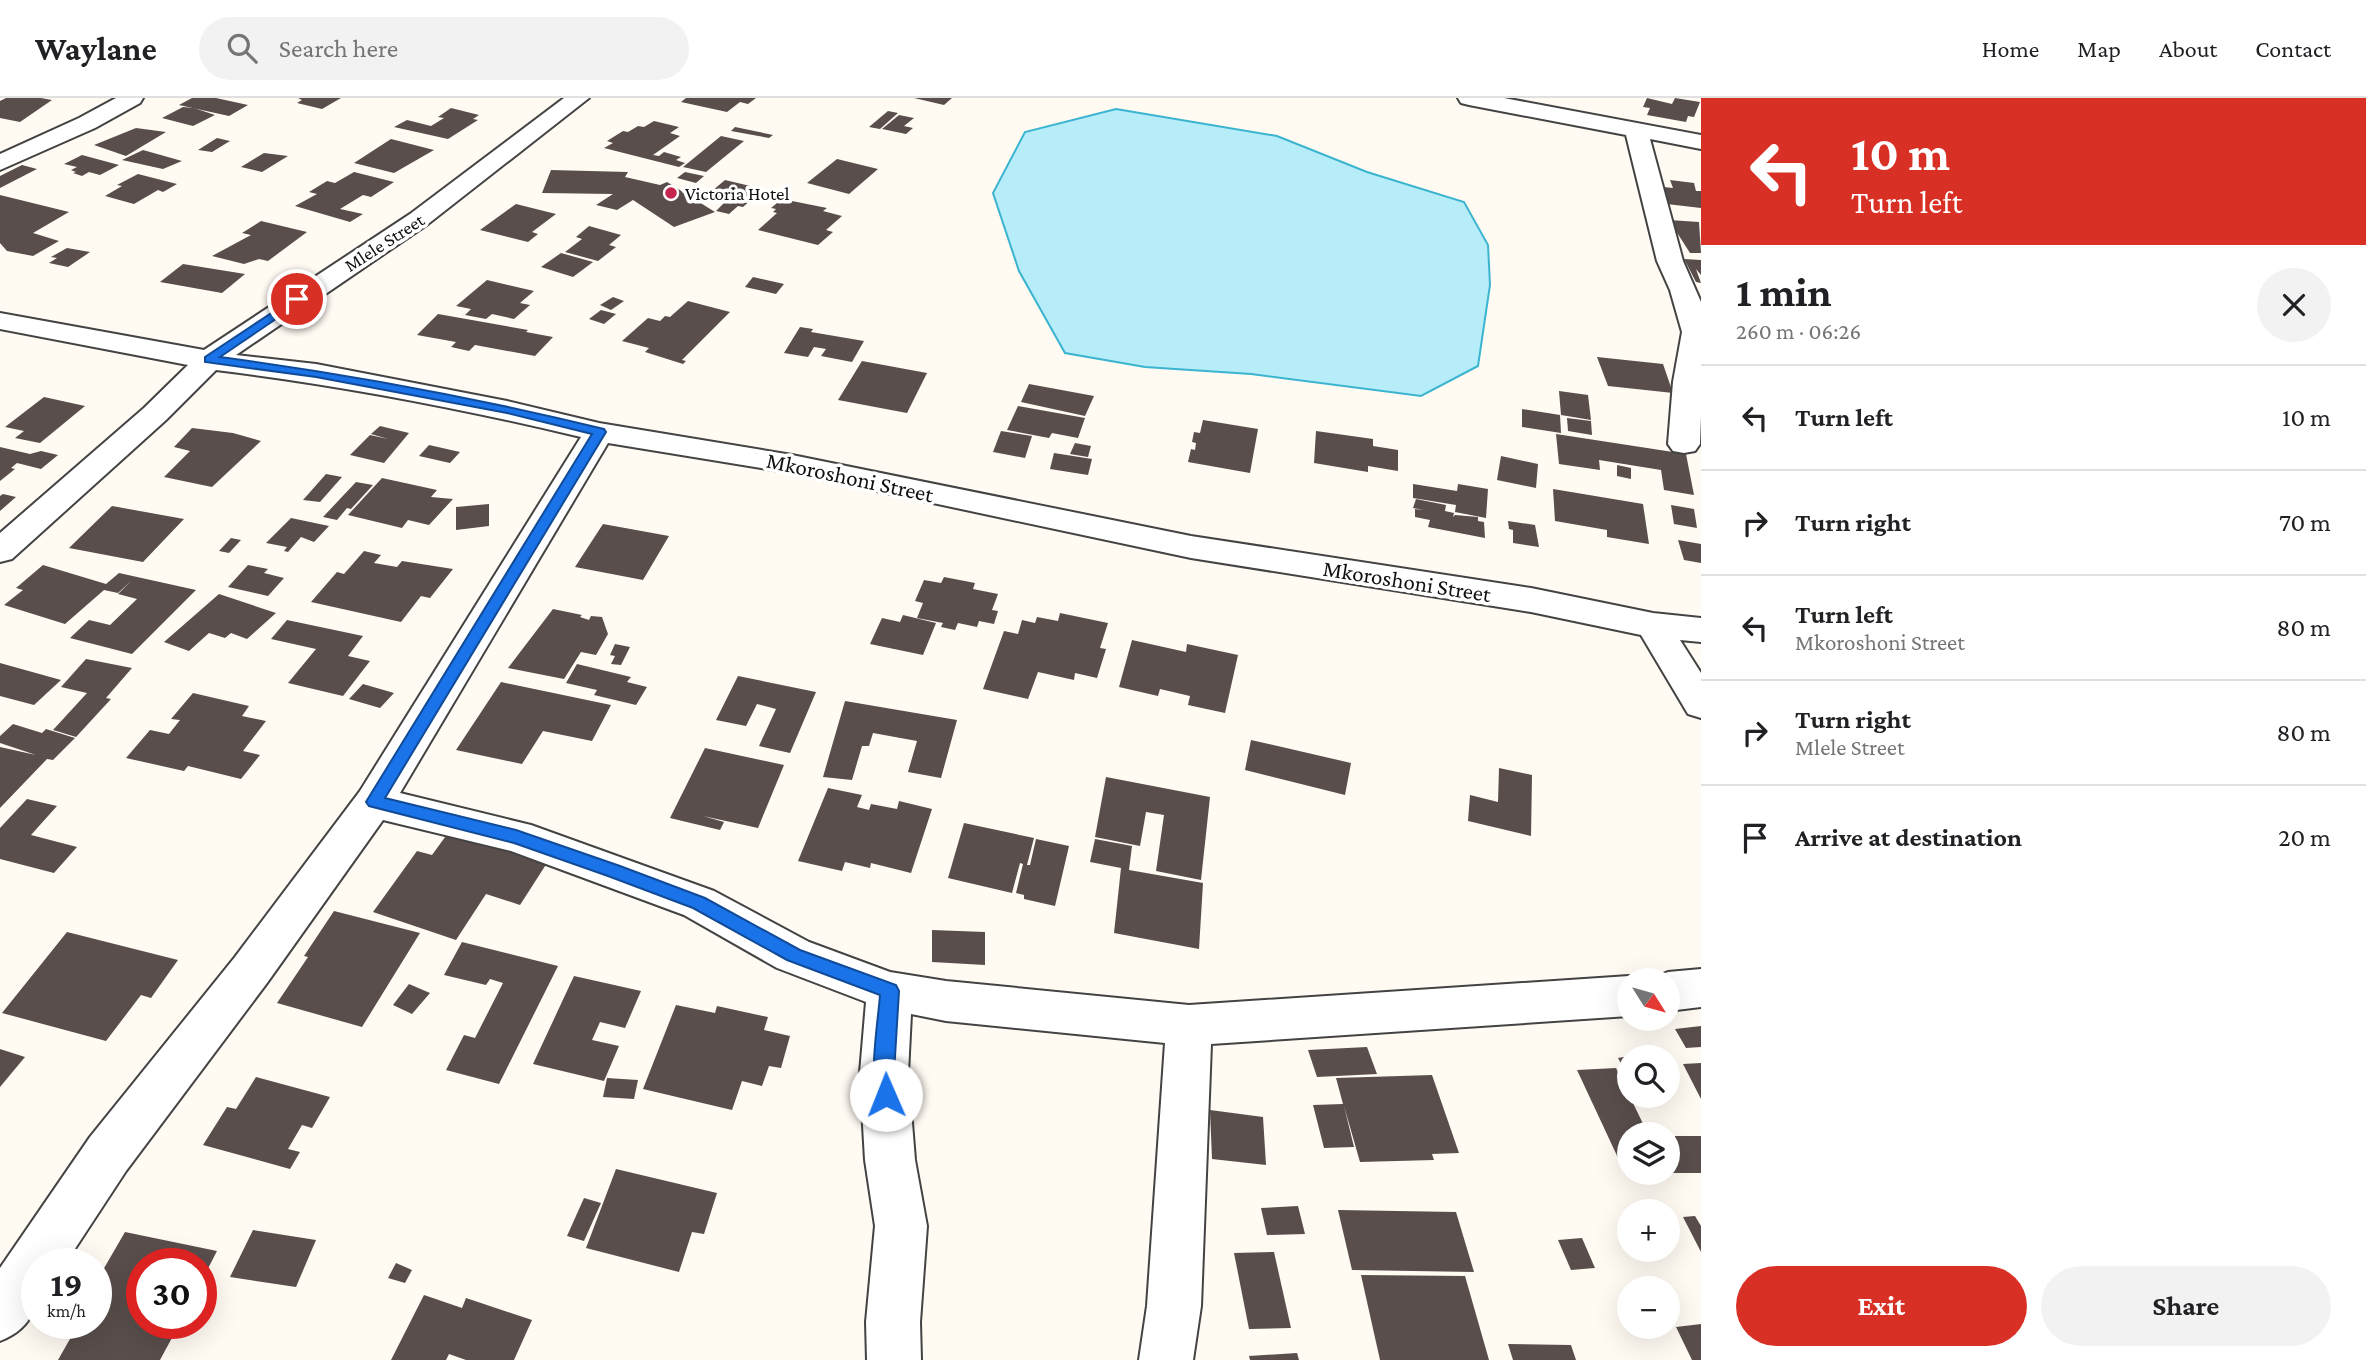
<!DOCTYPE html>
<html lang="en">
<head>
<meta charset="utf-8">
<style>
	body { margin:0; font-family:"Crimson Pro",serif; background:#f2f2f2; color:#202124; height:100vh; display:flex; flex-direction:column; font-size:26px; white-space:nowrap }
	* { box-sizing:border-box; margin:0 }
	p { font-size:23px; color:#757577 }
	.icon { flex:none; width:38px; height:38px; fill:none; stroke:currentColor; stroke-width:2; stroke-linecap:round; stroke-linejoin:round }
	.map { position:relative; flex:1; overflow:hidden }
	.details { display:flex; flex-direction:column; background:#fff; width:665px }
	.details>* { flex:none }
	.guide { background:#d93025; color:#fff; overflow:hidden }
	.needle { width:46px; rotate:127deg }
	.controls { position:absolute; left:1617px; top:870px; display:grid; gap:14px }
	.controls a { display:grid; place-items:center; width:63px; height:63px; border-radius:50%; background:#fff; box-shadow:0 7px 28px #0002; font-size:35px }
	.speed { position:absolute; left:21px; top:1150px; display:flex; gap:14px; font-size:35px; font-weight:700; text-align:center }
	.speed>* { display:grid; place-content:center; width:91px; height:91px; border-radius:50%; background:#fff; box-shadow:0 7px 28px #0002; line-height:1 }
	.speed small { font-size:18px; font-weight:400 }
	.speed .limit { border:10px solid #d22; background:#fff; color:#111 }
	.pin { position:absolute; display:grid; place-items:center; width:60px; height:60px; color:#fff; margin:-30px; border:4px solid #fff; border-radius:50%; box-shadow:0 2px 7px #0007 }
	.me { position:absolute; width:77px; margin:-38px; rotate:359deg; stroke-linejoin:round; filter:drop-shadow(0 0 5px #0008) }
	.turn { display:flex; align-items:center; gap:24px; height:147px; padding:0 35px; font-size:32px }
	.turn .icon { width:91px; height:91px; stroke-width:2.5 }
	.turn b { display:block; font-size:49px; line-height:60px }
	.round { display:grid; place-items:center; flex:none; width:74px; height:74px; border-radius:37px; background:#f2f2f2 }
	.summary { display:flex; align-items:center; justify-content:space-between; height:119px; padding:0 35px }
	h1 { font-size:42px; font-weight:700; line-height:52px }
	.button { display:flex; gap:14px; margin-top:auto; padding:14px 35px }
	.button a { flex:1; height:80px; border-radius:42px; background:#d93025; color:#fff; font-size:28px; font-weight:700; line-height:80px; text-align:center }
	.button a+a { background:#f2f2f2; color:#202124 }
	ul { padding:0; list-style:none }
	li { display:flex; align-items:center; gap:21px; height:105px; padding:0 35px; border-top:2px solid #e0e0e0 }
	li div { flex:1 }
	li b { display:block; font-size:26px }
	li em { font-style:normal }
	header { display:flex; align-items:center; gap:42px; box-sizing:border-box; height:98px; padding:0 35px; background:#fff; border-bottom:2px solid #e0e0e0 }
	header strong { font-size:33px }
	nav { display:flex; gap:38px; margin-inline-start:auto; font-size:24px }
	.search { width:490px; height:63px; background:#f2f2f2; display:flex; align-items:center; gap:18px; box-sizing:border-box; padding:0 24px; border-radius:38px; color:#757577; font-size:26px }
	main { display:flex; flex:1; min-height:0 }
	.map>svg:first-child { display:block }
	.water { fill:#b6edf8; stroke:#3bb4d0; stroke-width:2 }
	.building { fill:#594e4c }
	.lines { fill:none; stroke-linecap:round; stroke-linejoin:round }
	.minor-casing { stroke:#434343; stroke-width:4 }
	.minor { fill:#fff; fill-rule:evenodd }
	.route { fill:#1a73e8; stroke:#114b97; stroke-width:2 }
	.poi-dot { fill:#c4244d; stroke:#fff; stroke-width:2.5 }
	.labels { text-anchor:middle; stroke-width:7; stroke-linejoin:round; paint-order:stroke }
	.far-poi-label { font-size:19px; fill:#101010; stroke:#fff; text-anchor:start }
	.far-street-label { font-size:19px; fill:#101010; stroke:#fff }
	.street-label { font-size:23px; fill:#101010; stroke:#fff }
</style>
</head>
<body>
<header>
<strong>Waylane</strong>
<div class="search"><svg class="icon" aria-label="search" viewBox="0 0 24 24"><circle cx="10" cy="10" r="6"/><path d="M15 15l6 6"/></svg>Search here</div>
<nav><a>Home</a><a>Map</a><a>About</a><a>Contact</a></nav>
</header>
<main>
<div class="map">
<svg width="1701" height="1262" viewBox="0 0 1701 1262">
	<rect width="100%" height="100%" fill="#fffaf2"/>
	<!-- water -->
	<polygon class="water" points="1116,11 1277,38 1367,74 1464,104 1488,147 1490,187 1478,268 1421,298 1251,276 1145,269 1065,255 1019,173 993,95 1025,34"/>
	<!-- building -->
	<g class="building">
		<polygon points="6,0 41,0 52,2 20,24 0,20 0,3"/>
		<polygon points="192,0 216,0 248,7 229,18 179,7"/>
		<polygon points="298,0 341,0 322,11 297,5 302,2"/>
		<polygon points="686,0 756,0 748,6 740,4 727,14 681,4"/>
		<polygon points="914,0 952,0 944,7"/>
		<polygon points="1647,0 1672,6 1675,0 1700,4 1694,19 1688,18 1686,24 1647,17 1650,10 1643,9"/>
		<polygon points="183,9 194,10 215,17 193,28 162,20"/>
		<polygon points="451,10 479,17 473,21 478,22 448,41 394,29 407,22 431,28 444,20 438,19"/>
		<polygon points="888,13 898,15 880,31 869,29"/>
		<polygon points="899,17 914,20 904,28 913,30 906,36 882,31"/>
		<polygon points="654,23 679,29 670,35 680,38 653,57 659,58 664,54 681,59 676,62 685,65 679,69 604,50 613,45 607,43 623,33 628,34 638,28 644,29"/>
		<polygon points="735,29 773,37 769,40 731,33"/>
		<polygon points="136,30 166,34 126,58 94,47"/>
		<polygon points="721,38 744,43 706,74 683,69"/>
		<polygon points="217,40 230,43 212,54 198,52"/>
		<polygon points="391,41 434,52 394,75 354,65"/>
		<polygon points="143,52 182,63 163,71 122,62"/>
		<polygon points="264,55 288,58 262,74 241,69"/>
		<polygon points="82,57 119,67 100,77 89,74 82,78 73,75 76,74 71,72 77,69 64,66"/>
		<polygon points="837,61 878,71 849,96 807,85"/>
		<polygon points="22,67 37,71 0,90 0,78"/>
		<polygon points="551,72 628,74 625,79 660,87 667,84 715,114 674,129 633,102 617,112 596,107 613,96 542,95"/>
		<polygon points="354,74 394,84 371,99 363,97 340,111 363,116 350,124 295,108 317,96 309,94 327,83 335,85"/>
		<polygon points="685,74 704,78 696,85 677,80"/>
		<polygon points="138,76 177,86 163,94 158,92 134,106 105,98 122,88 117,87"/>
		<polygon points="725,82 763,91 743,109 738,108 729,116 716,113 724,105 713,102 722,95 712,93"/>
		<polygon points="1670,82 1694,85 1696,93 1701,93 1701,110 1658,105 1654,88 1673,90"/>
		<polygon points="0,97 69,114 33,135 59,143 33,158 7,153 0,145"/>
		<polygon points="782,101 827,110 823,113 842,118 826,132 833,134 818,147 758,132 777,115 773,114 776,111 771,110"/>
		<polygon points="516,106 556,116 532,134 538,136 528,144 480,132"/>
		<polygon points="1669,122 1699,124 1701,155 1690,155"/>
		<polygon points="261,123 307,134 268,163 259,161 244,166 212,158 251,137 242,135"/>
		<polygon points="589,128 621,137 609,147 616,149 598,163 565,154 582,141 576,139"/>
		<polygon points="67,150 90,154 68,169 49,165 57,160 51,159"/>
		<polygon points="561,155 593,164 573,179 541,169"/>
		<polygon points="1684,161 1701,162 1701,177 1696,171 1701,185 1696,184"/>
		<polygon points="183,166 245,176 222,195 160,184"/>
		<polygon points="753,179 784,186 776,196 745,189"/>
		<polygon points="487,182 534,193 520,205 530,207 514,221 492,216 486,221 465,217 471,211 456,208"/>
		<polygon points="613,199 624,203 611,212 600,207"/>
		<polygon points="688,203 730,214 682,262 686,263 683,266 645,254 649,250 622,243 648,220 660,223 665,218 670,219"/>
		<polygon points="601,212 616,216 604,226 589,221"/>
		<polygon points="438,216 528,232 526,234 553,239 535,258 475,247 469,253 451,249 456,244 417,237"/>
		<polygon points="800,229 813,231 811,234 864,243 852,264 821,258 826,251 814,249 808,259 784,255"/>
		<polygon points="1597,259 1663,266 1673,295 1608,288"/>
		<polygon points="862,263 927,275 907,315 838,302"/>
		<polygon points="1029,286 1094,298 1085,318 1021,304"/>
		<polygon points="1559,293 1588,297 1591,322 1561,317"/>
		<polygon points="44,299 85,308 40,345 15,340 24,333 5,329"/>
		<polygon points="1018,308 1085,320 1078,340 1052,335 1049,340 1007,332"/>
		<polygon points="1522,311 1560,317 1561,335 1522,329"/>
		<polygon points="1567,320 1591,323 1592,337 1568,333"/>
		<polygon points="1203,322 1258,331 1250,375 1188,364 1191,351 1195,352 1196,345 1192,344 1194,334 1200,335"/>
		<polygon points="380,328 409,335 384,365 350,357 370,337 388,341 371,336"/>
		<polygon points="192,330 233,335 261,343 212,389 164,379 190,353 174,349"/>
		<polygon points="1001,333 1032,338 1025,360 993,354"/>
		<polygon points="1316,333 1373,341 1373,348 1398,352 1398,373 1368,368 1368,374 1314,365"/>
		<polygon points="1556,336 1686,356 1694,397 1664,392 1661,372 1599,362 1600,372 1559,366"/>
		<polygon points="1075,345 1091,348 1088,359 1070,356"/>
		<polygon points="429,347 460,354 450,365 419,358"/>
		<polygon points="0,349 30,356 41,353 58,357 41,371 17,365 11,370 15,371 0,383"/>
		<polygon points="1054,355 1092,361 1088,377 1050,371"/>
		<polygon points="1501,358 1538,366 1536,390 1497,382"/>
		<polygon points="1617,367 1631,370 1631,381 1617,378"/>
		<polygon points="326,376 342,379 320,404 303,402"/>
		<polygon points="382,380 437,392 431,399 453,401 429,427 408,422 402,430 348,417"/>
		<polygon points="356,384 373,387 351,411 347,410 337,422 323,419"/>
		<polygon points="1413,386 1457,393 1458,386 1488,391 1486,420 1455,414 1456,407 1413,400"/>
		<polygon points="1553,391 1643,406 1649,446 1607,439 1607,432 1555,423"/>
		<polygon points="3,396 16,399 0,413 0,398"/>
		<polygon points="1416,401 1446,407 1445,413 1454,415 1453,419 1455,417 1478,419 1478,423 1484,424 1485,440 1428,429 1430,422 1415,419 1415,411 1424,412 1413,410"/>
		<polygon points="489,406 489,428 456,432 456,409"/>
		<polygon points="1671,407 1694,411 1697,430 1674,426"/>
		<polygon points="112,408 184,421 143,464 69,450"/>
		<polygon points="291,420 329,428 314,444 301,439 288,454 284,453 287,449 266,445"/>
		<polygon points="1508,423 1535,427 1539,449 1513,445 1513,432 1509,431"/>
		<polygon points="603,426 669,438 643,482 575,469"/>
		<polygon points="231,440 241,442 229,455 219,453"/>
		<polygon points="1678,442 1701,446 1701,465 1684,462"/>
		<polygon points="364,453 381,457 374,465 397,469 402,463 453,471 430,500 421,498 401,524 311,504 337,474 344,476"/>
		<polygon points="43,467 106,486 119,475 196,492 132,556 70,540 89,522 110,527 137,501 118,496 131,483 118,495 104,492 65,526 4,507 23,492 16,490"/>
		<polygon points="248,467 268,471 264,475 284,480 268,498 228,489"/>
		<polygon points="944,479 975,485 973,491 998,496 992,512 998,513 994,526 979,523 977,529 958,525 955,532 941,529 943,525 917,520 923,505 915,503 924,482 941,485"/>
		<polygon points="219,496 276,515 247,541 231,535 225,540 209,535 189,553 164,544"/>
		<polygon points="553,511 582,517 580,519 589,522 591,518 602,519 608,536 596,557 581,554 564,581 508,570"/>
		<polygon points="1060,515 1108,525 1100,550 1106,551 1097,580 1075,575 1074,582 1038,574 1028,601 983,591 1004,533 1018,536 1022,522 1035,525 1037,519 1058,523"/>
		<polygon points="903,517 936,525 923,557 870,546 882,520 900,524"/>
		<polygon points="287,522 363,538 348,558 370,563 343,598 288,585 316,551 271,541"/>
		<polygon points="1132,542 1186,554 1187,546 1238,557 1225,615 1188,607 1190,598 1160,591 1158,598 1119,589"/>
		<polygon points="615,546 630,549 621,567 611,566 615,558 610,557"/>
		<polygon points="86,561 132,570 106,600 111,601 76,639 53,632 87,595 61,589"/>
		<polygon points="0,565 61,582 34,607 0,598"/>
		<polygon points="577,566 631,579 627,584 647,589 636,607 594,597 597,592 566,585"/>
		<polygon points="738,578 816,594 790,655 759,648 776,611 757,606 746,628 716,622"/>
		<polygon points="501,584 611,607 592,643 543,633 522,666 456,652"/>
		<polygon points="363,586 394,595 380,610 349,601"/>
		<polygon points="193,595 249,608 242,618 266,623 243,653 260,657 241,681 188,668 184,673 126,660 150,632 169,636 180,622 171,621"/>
		<polygon points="845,603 957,622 941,680 908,674 917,643 873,635 869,648 862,648 852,682 823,679"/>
		<polygon points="13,626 42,635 46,631 75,640 53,662 47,661 0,710 0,649 36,657 0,645 0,638"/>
		<polygon points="1251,642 1351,665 1345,697 1245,672"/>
		<polygon points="705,650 784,667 758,730 703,718 724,724 720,732 670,720"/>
		<polygon points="1499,670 1532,677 1531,738 1468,723 1470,697 1498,704"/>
		<polygon points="1106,679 1210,699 1201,782 1156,773 1164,717 1146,714 1140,748 1095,739"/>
		<polygon points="828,690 862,697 857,709 869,712 871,706 897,711 899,703 932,711 911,775 871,765 870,770 845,764 842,773 798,763"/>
		<polygon points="27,701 57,708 31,737 77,749 54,775 0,761 0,730"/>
		<polygon points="964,725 1034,740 1027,767 1030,767 1036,741 1069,748 1055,808 1024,801 1024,797 1016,795 1023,766 1020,765 1012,795 948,780"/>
		<polygon points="448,735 547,765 520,807 486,796 456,842 373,814 417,753 432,757"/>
		<polygon points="1095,741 1132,748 1129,772 1203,785 1199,851 1114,835 1121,770 1090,764"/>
		<polygon points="334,813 420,835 362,929 277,905 308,859 304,858"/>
		<polygon points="932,832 985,834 985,867 932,864"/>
		<polygon points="67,834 178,862 151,900 141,897 106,943 2,915"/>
		<polygon points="462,844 558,868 499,986 446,972 464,937 475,940 503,885 490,881 486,887 444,877"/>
		<polygon points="574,878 641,893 625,930 600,924 592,942 619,948 604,983 533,966"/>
		<polygon points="409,886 430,895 412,916 393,907"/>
		<polygon points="676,907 715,915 717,908 768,919 764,932 790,938 781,970 769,968 762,988 742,983 732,1012 643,991"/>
		<polygon points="1701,928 1701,949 1686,950 1675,931"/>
		<polygon points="1367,949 1377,976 1317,979 1308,952"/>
		<polygon points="0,951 25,959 0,989"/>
		<polygon points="1629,958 1629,980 1618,960"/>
		<polygon points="1701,965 1701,1001 1683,966"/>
		<polygon points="1616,970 1648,1036 1629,1036 1629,1077 1626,1077 1577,972"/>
		<polygon points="1432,977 1459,1055 1432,1056 1434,1062 1360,1064 1344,1008 1354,1049 1324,1050 1313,1007 1343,1006 1336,980"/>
		<polygon points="256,979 330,999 312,1030 302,1027 288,1051 300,1054 290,1071 203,1047 227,1009 236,1011"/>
		<polygon points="607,980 638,982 634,1001 603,999"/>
		<polygon points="1210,1012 1263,1019 1266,1067 1212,1061"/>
		<rect x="1668" y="1038" width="33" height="37"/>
		<polygon points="616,1071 717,1095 704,1136 692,1134 679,1174 586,1150"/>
		<polygon points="584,1100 601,1105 584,1143 567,1138"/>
		<polygon points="1298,1108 1305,1136 1267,1137 1261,1110"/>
		<polygon points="1338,1112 1456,1114 1474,1174 1352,1172"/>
		<polygon points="1695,1118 1701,1128 1701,1154 1683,1119"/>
		<polygon points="253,1132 316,1142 296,1189 230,1179"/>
		<polygon points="125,1134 217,1153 201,1184 201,1166 142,1166 142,1225 180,1225 160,1262 58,1262 79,1225 96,1225 96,1184"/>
		<polygon points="1582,1140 1595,1170 1571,1172 1558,1142"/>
		<polygon points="1274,1154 1291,1230 1249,1231 1234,1155"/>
		<polygon points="396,1165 412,1172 405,1185 388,1180"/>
		<polygon points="1361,1177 1465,1178 1489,1262 1380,1262"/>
		<polygon points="424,1197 462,1210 466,1200 532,1222 514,1262 466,1262 449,1256 446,1262 391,1262"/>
		<polygon points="1701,1226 1701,1262 1692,1262 1676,1229"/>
		<polygon points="1508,1246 1571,1247 1576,1262 1513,1262"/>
		<polygon points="1297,1255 1299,1262 1250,1262 1249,1258"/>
	</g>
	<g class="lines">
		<!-- minor casing -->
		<g class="minor-casing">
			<g id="minor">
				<polygon points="116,0 143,0 140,5 95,30 0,72 0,56 79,20"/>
				<path d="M564 0H589L428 126 236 257 316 266 507 303 599 325 792 357 1191 438 1531 490 1653 515 1701 520V544L1680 542 1701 575V620L1688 616 1641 537 1531 514 1191 460 792 375 608 345 400 695 531 727 714 793 809 844 890 874 946 883 1189 907 1629 878 1639 882H1629V918L1211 946 1201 1208 1193 1262H1139L1147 1208 1165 945 946 923 911 916 908 975 915 1062 927 1128 920 1224 921 1262H867L866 1224 875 1128 865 1062 860 975 866 904 777 870 684 817 511 753 383 722 267 885 126 1073 65 1166H37C37 1203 39 1227 0 1243V1170L90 1039 235 859 360 693 581 339C460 310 339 287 216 272L166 322 12 461 0 464V435L144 310 188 267 0 231V215L204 252 410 116Z"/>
				<polygon points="1458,0 1504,0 1701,37 1701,51 1650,41 1683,163 1701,204 1701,318 1700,346 1695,353 1684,355 1673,353 1668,346 1673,284 1682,234 1670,192 1657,163 1626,37 1469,7 1461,5"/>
				<polygon points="1701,871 1701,909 1668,913 1668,882 1652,880 1668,874"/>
			</g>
		</g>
		<!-- minor -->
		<use href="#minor" class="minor"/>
	</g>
	<!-- route -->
	<path class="route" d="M297 198 301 199V204L220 259C349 276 477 300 604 331L606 334 385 700 516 732 620 768 705 800 800 852 896 887 899 893 894 975 896 997 893 1003 886 1006 879 1003C868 979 878 925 880 897L787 862 693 810 608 778 514 745 369 708 366 704 369 699 592 336 507 315 316 279 205 264V259Z"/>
	<!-- markers -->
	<circle class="poi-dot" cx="671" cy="95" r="7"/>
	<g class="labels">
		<!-- far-poi labels -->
		<g class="far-poi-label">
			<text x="685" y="102">Victoria Hotel</text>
		</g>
		<!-- far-street labels -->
		<g class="far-street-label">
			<text transform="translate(384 144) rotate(-33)" y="7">Mlele Street</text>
		</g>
		<!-- street labels -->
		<g class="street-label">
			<text transform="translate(850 379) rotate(12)" y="8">Mkoroshoni Street</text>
			<text transform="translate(1407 483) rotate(9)" y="8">Mkoroshoni Street</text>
		</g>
	</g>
</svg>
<div class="controls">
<a><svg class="needle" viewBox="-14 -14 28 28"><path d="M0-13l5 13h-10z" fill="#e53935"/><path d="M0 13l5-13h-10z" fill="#757577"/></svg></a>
<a><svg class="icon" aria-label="search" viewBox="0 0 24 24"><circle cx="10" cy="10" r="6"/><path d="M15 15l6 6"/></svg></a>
<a><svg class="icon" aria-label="layers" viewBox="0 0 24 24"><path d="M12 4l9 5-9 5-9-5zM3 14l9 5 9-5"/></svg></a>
<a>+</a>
<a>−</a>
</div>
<div class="speed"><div>19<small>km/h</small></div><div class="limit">30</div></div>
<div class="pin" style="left:297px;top:201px;background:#d93025"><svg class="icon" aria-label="arrive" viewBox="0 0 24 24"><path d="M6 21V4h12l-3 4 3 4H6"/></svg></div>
<svg class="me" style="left:886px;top:997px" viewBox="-20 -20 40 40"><circle r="19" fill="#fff"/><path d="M0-13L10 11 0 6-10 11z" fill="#1a73e8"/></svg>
</div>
<section class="details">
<div class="guide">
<div class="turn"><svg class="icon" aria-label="left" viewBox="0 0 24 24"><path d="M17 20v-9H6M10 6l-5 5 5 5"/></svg><div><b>10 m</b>Turn left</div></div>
</div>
<div class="summary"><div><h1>1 min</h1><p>260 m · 06:26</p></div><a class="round"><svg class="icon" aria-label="close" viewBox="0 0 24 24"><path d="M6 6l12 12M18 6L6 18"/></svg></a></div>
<ul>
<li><svg class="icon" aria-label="left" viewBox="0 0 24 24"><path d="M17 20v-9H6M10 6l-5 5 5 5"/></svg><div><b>Turn left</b></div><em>10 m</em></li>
<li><svg class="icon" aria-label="right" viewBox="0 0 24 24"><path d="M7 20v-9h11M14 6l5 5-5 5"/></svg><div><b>Turn right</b></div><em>70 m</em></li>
<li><svg class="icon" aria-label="left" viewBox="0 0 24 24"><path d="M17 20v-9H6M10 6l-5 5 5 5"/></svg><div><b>Turn left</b><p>Mkoroshoni Street</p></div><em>80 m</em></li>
<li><svg class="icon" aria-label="right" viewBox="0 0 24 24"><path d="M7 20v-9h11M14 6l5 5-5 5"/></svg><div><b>Turn right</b><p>Mlele Street</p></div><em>80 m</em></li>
<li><svg class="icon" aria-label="arrive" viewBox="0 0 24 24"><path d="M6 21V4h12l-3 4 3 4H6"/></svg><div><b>Arrive at destination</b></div><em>20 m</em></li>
</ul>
<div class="button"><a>Exit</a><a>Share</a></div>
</section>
</main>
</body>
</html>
